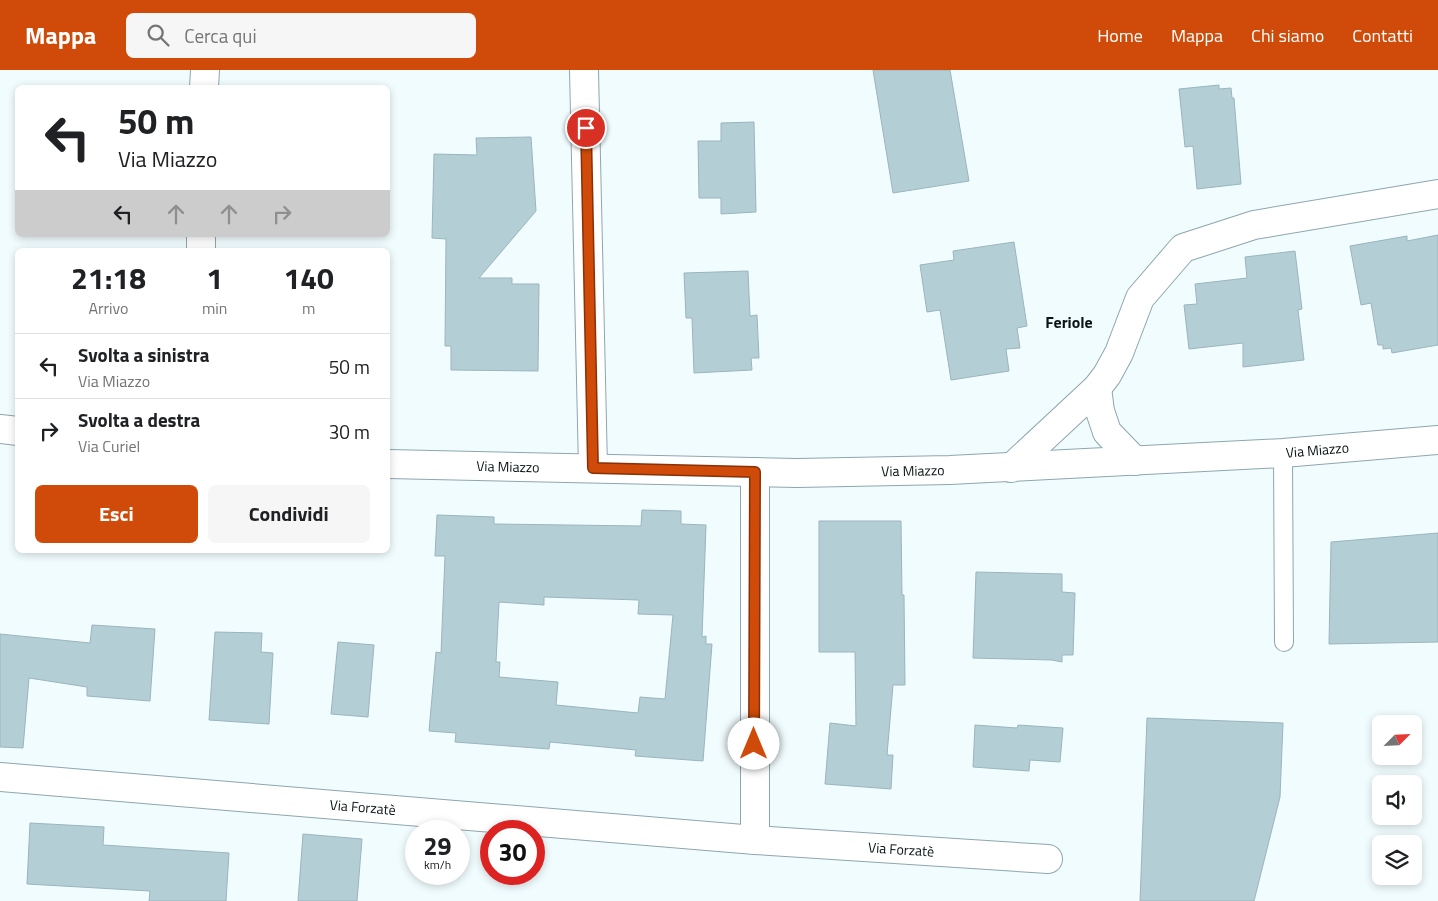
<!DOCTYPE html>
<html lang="it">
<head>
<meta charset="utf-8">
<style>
	body { margin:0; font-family:"Titillium Web",sans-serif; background:#f6f6f6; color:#202124; height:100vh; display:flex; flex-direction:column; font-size:19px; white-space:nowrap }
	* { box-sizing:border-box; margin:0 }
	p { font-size:16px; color:#757577 }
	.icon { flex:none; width:28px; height:28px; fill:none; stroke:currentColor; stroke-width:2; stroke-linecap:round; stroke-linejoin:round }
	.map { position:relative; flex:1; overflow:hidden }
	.details { position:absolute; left:15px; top:178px; width:375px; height:305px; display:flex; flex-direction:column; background:#fff; border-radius:8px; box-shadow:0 2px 8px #0003 }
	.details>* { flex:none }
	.hud { position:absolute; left:15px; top:15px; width:375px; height:152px; border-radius:8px; box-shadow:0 2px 8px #0003; background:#fff; color:#202124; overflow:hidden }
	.needle { width:32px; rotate:66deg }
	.buttons { position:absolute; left:1372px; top:645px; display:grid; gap:10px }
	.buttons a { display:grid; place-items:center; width:50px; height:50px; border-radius:8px; background:#fff; box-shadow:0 2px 8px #0003; font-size:25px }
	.speed { position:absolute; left:405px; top:750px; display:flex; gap:10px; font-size:25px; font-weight:700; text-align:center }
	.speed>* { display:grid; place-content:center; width:65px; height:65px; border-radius:50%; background:#fff; box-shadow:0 2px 8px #0003; line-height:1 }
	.speed small { font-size:12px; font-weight:400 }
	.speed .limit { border:8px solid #d22; background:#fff; color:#111 }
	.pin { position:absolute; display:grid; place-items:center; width:42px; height:42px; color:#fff; margin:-21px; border:2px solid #fff; border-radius:50%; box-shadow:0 1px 5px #0007 }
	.me { position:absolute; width:55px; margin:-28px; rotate:0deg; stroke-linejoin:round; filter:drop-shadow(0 0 4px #0008) }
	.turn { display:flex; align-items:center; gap:18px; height:105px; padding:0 20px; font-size:22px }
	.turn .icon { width:65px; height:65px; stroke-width:2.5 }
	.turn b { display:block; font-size:35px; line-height:42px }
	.lanes { display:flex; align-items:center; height:48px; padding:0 20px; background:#0003; justify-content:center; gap:25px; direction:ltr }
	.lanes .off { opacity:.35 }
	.eta { display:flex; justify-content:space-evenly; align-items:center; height:85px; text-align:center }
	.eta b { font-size:30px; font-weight:700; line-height:35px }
	.cta { display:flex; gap:10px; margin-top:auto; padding:10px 20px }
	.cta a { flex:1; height:58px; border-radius:8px; background:#d04b09; color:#fff; font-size:20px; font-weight:700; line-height:58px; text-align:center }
	.cta a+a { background:#f6f6f6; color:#202124 }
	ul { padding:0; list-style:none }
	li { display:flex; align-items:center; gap:15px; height:65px; padding:0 20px; border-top:1px solid #e0e0e0 }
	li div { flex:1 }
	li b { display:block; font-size:19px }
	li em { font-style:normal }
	header { display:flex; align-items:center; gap:30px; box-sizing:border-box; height:70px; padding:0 25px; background:#d04b09; color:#fff }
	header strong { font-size:24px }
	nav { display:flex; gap:28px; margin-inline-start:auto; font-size:18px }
	.search { width:350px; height:45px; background:#f6f6f6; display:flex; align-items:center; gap:12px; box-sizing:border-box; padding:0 18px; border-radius:8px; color:#757577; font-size:19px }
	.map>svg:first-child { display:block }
	.building { fill:#b4ced6; stroke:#9bb5bd; fill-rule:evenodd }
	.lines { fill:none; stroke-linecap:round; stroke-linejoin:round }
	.lane-casing { stroke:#8da6ae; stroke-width:20 }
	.street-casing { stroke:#8da6ae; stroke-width:30 }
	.lane { stroke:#fff; stroke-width:18 }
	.street { stroke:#fff; stroke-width:28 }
	.route-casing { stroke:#873106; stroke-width:12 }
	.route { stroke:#d04b09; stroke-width:9 }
	.labels { text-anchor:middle; stroke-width:5; stroke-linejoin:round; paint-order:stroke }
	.street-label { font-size:14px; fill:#0a1416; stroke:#f1fcff }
	.quarter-label { font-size:16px; font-weight:bold; fill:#0a1416; stroke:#f1fcff }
</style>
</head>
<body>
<header>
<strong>Mappa</strong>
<div class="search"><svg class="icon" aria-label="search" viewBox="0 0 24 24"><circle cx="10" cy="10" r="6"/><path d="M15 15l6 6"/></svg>Cerca qui</div>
<nav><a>Home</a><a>Mappa</a><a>Chi siamo</a><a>Contatti</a></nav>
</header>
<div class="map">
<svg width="1438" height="831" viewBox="0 0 1438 831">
	<rect width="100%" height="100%" fill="#f1fcff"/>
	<!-- building -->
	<g class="building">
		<polygon points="873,0 950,0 969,111 893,123"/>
		<polygon points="1219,15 1219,19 1231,18 1232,28 1234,28 1241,114 1197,119 1193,76 1185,77 1179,19"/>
		<polygon points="754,52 756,142 721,144 721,128 699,128 698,71 721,71 721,53"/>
		<polygon points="531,67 536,141 479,208 512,208 512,214 539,214 538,301 451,300 451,276 445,276 446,169 432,168 434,84 477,85 476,68"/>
		<polygon points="1438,165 1438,275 1392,283 1391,278 1383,279 1383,275 1378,275 1371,233 1361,235 1350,176 1407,166 1407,171"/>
		<polygon points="1014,172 1027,256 1017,258 1020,278 1006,279 1009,301 951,310 940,240 927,242 920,195 954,190 953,181"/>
		<polygon points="1295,181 1302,239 1298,240 1304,290 1243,297 1243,273 1189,279 1184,235 1197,234 1195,214 1247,208 1245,187"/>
		<polygon points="748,201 750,246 757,245 759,288 751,288 752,300 694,303 692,248 686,248 684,203"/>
		<path d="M642 440 681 441V454L706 455 702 567 706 566V574H712L703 691 635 686 636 680 550 672 549 679 455 672 456 663 429 661 436 582 441 583 445 486H435L437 445 494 447V454L641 456ZM544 527 639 530 638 544 673 545 665 629 640 627 638 643 556 635 558 612 499 607 500 592H496L499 532 544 535Z"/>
		<polygon points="819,451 901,451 902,525 904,525 905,615 893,615 887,685 893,685 891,719 825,714 830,653 856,656 855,582 819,582"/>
		<polygon points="1438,463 1438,572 1329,574 1331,472"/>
		<polygon points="976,502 1062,504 1062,522 1075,523 1073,585 1062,585 1062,592 1052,590 973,588"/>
		<polygon points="92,555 155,559 150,631 87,626 87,617 29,608 23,678 0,677 0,564 90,573"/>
		<polygon points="215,562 262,563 261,582 273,583 269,654 209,650"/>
		<polygon points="338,572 374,575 368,647 331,644"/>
		<polygon points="1147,648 1283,653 1280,727 1254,831 1140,831"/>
		<polygon points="975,655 1017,658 1018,655 1063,658 1060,692 1030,690 1029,701 973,697"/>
		<polygon points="30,753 104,757 103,775 229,783 226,831 149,831 150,821 27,814"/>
		<polygon points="303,764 362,769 357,831 298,831"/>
	</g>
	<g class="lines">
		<!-- lane casing -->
		<g class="lane-casing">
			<polyline id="lane" points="1283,383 1284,572"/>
		</g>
		<!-- street casing -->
		<g class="street-casing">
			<g id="street">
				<polyline points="584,0 593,398"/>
				<polyline points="204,18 205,0"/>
				<polyline points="201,180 201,165"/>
				<polyline points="1097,318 1100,341 1107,362 1135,391"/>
				<polyline points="0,359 18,361"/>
				<path id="s1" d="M388 394 797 403 950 400 1283 383 1438 370"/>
				<polyline points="1011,398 1097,318 1107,305 1119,283 1140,228 1183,178 1254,155 1438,124"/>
				<path id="s2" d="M0 707 755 770 1048 789"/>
				<polyline points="755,770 755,402"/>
			</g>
		</g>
		<!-- lane -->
		<use href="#lane" class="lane"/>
		<!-- street -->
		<use href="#street" class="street"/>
	</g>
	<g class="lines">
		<!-- route casing -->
		<g class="route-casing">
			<polyline id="route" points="586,58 593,398 755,402 754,674"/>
		</g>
		<!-- route -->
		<use href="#route" class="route"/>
	</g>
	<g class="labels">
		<!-- street labels -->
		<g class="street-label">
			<text dy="5" stroke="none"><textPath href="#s1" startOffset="930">Via Miazzo</textPath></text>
			<text dy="5" stroke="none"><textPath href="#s1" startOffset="120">Via Miazzo</textPath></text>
			<text dy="5" stroke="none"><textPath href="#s1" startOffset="525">Via Miazzo</textPath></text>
			<text dy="5" stroke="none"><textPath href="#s2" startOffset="364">Via Forzatè</textPath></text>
			<text dy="5" stroke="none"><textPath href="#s2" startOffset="904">Via Forzatè</textPath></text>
		</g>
		<!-- quarter labels -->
		<g class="quarter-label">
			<text x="1069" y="258">Feriole</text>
		</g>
	</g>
</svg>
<div class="buttons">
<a><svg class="needle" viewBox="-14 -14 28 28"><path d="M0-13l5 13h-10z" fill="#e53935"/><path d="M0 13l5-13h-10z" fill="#757577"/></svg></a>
<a><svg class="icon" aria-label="sound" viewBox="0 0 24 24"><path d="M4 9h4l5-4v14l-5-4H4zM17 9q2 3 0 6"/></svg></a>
<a><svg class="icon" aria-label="layers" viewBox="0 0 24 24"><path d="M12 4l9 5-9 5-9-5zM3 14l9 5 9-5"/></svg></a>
</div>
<div class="speed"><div>29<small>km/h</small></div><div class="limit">30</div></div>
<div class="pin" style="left:586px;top:58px;background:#d93025"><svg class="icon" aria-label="arrive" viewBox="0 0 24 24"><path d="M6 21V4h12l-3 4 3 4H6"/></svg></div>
<svg class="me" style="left:754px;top:674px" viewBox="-20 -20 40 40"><circle r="19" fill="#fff"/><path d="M0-13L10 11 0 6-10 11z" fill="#d04b09"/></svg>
<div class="hud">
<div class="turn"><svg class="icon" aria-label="left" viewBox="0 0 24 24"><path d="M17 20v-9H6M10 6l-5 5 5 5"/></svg><div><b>50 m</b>Via Miazzo</div></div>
<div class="lanes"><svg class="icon" aria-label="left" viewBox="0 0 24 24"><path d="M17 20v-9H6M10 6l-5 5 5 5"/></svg><svg class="icon off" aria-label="ahead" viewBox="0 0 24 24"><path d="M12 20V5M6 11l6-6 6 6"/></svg><svg class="icon off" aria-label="ahead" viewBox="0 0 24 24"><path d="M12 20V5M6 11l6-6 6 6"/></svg><svg class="icon off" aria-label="right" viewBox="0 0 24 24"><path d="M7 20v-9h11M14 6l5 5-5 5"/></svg></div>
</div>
<section class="details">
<div class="eta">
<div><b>21:18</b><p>Arrivo</p></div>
<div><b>1</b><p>min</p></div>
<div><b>140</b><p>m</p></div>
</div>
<ul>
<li><svg class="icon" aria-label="left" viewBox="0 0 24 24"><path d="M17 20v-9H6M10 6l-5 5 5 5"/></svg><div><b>Svolta a sinistra</b><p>Via Miazzo</p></div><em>50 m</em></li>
<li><svg class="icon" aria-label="right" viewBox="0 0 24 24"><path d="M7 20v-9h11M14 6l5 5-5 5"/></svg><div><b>Svolta a destra</b><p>Via Curiel</p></div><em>30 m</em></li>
</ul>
<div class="cta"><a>Esci</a><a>Condividi</a></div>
</section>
</div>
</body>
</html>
